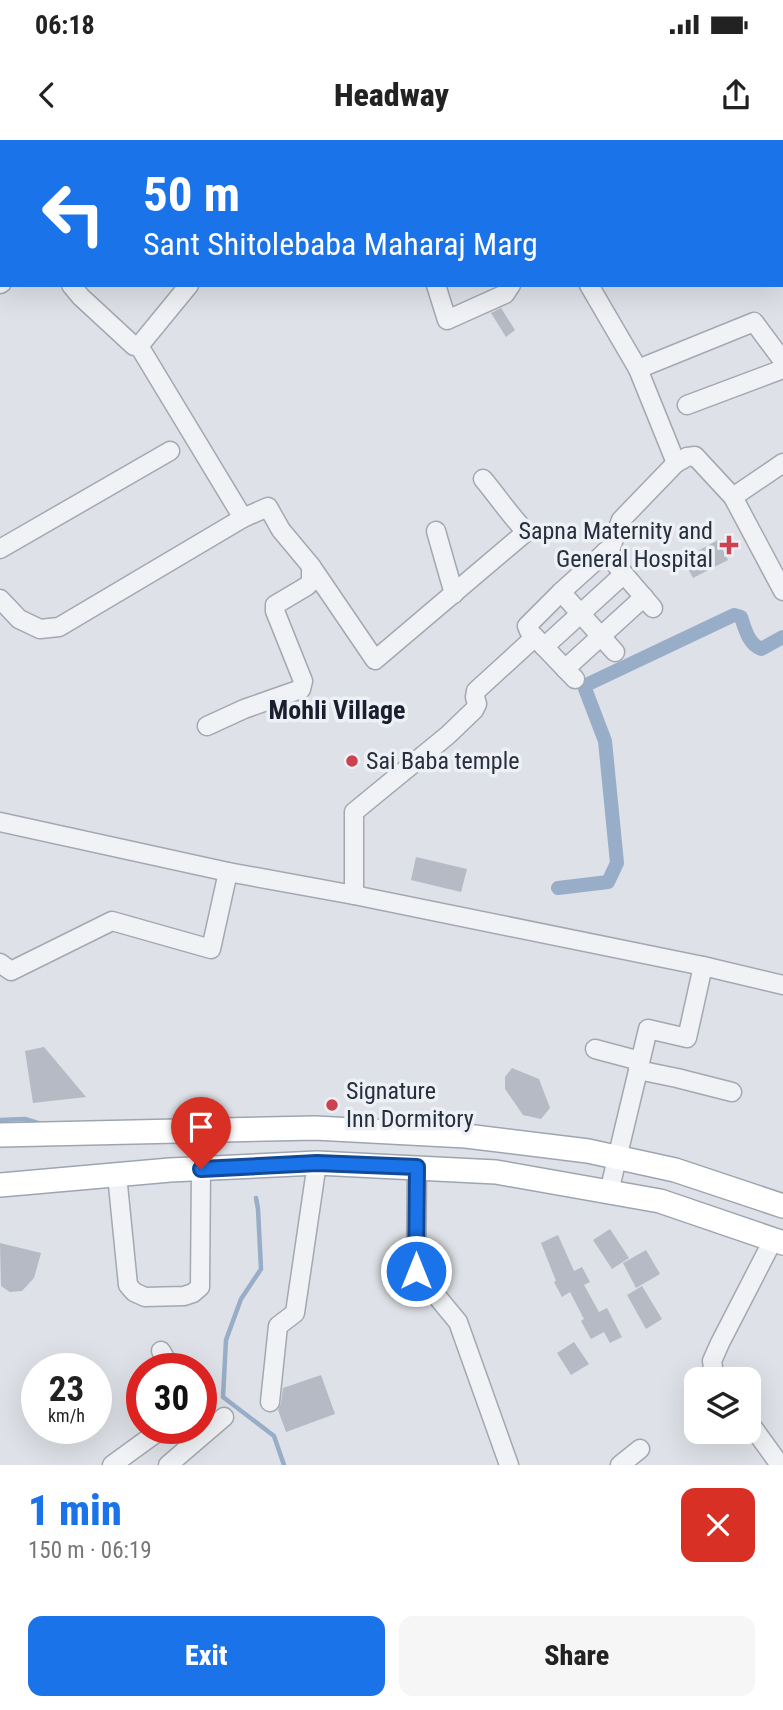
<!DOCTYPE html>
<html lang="en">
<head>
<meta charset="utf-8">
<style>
	body { margin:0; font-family:"Roboto Condensed",sans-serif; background:#f6f6f6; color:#222; height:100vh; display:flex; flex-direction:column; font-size:26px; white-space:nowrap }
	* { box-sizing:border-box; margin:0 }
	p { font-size:23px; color:#767676 }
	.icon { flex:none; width:38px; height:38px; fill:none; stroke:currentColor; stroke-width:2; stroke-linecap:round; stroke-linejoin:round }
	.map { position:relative; height:1325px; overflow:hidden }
	.panel { display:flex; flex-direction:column; background:#fff; flex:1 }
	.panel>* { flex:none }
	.top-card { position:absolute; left:0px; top:0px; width:784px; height:147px; box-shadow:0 7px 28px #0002; background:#1a73e8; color:#fff; overflow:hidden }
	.fabs { position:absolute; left:684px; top:1227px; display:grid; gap:14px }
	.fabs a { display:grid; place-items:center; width:77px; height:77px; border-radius:14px; background:#fff; box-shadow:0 7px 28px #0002; font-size:35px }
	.speed { position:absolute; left:21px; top:1213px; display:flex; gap:14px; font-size:35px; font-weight:700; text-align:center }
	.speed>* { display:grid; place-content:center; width:91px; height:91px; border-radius:50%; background:#fff; box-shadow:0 7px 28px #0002; line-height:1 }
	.speed small { font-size:18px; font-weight:400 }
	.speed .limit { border:10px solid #d22; background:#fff; color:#111 }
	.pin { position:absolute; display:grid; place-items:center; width:60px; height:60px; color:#fff; margin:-72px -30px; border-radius:50% 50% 50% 0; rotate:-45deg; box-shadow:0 0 7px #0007 }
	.pin .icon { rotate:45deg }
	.me { position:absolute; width:77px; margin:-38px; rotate:0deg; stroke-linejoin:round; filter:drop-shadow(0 0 5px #0008) }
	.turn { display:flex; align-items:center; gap:24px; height:147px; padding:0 28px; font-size:32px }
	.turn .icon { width:91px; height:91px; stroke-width:2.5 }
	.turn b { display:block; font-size:49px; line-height:60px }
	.round { display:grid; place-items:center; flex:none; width:74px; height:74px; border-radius:14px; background:#f6f6f6 }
	.head { display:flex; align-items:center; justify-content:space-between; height:119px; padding:0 28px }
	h1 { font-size:42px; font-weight:800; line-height:52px; color:#1a73e8 }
	.button { display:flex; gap:14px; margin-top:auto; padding:14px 28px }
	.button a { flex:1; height:80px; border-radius:14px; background:#1a73e8; color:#fff; font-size:28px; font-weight:800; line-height:80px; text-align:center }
	.button a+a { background:#f6f6f6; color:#222 }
	.status { display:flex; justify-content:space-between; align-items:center; height:49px; padding:0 35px; background:#fff; direction:ltr }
	.status svg { height:19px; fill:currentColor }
	header { display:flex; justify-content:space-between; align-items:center; height:91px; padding:0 28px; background:#fff; font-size:32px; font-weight:800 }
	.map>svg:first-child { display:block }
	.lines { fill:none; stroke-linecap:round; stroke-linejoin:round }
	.stream { stroke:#98adc7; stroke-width:4.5 }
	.canal { stroke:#98adc7; stroke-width:14 }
	.building { fill:#b5bac4 }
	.minor-casing { stroke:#a3a8b1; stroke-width:21 }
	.major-casing { stroke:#9da5b3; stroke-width:26 }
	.minor { stroke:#f0f2f6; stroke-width:18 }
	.major { stroke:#fff; stroke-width:23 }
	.route-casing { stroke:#114b97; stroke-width:18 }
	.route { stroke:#1a73e8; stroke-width:12 }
	.poi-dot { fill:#cd4250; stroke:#edf0f5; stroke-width:2.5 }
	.labels { text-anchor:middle; stroke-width:7; stroke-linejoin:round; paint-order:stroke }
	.poi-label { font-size:24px; fill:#272e3e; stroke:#edf0f5; text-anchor:start }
	.neighbourhood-label { font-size:26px; font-weight:bold; fill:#191f2e; stroke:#edf0f5 }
</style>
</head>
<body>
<div class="status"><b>06:18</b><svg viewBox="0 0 49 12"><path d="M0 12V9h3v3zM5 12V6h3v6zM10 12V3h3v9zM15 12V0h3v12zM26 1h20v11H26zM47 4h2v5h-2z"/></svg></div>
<header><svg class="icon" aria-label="back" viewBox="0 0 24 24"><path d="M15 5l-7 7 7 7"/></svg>Headway<svg class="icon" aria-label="share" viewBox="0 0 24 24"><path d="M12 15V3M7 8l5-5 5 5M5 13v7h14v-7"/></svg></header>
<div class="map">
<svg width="783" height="1325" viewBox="0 0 783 1325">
	<rect width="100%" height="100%" fill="#dee1e7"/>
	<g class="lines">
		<!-- stream -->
		<g class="stream">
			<polyline points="0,980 25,979 41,984"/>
			<polyline points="256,1058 258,1069 261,1129 241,1159 226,1200 223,1257 274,1296 284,1325"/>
		</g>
		<!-- canal -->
		<path class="canal" d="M558 748 608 742 617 723 605 601 584 546 734 475 741 477C745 489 748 503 761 509L783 497"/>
	</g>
	<!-- building -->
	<g class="building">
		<polygon points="501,168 515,190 506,197 491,173"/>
		<polygon points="718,400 728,420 693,438 683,419"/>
		<polygon points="416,717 467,729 461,752 411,740"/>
		<polygon points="44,907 86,957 33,963 25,911"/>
		<polygon points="512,928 539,939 550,968 541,979 523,975 505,949 505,937"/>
		<polygon points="610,1089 629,1118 612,1129 593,1100"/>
		<polygon points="558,1095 574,1131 582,1127 590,1142 584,1145 599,1172 607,1168 622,1197 610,1203 604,1192 591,1199 581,1181 584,1179 570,1152 562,1157 554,1142 556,1141 541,1103"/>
		<polygon points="0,1103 41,1113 34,1138 22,1151 10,1152 1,1146"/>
		<polygon points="646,1110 660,1134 636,1148 623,1123"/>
		<polygon points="642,1146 662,1179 646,1189 627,1155"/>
		<polygon points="574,1202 589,1224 571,1235 557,1213"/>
		<polygon points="321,1235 335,1274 286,1292 278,1270 281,1263 283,1248"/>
	</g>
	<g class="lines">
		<!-- minor casing -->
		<g class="minor-casing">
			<g id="minor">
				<polyline points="389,0 389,2"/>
				<polyline points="525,0 526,2"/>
				<polyline points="626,2 630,0"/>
				<polyline points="0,144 2,143"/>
				<polyline points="71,145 81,157 134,206 139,206 243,378"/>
				<polyline points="436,145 447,180 505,154 511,145"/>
				<polyline points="589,145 638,229 676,323 687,317 695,316 733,357 783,451"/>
				<polyline points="139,206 189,145"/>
				<polyline points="638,229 754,182 783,221"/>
				<polyline points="687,265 783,229"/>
				<polyline points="733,357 783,323"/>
				<polyline points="436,391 454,454"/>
				<polyline points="0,409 170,311"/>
				<polyline points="605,412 653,468"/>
				<polyline points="561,452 615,512"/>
				<path d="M0 459 19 479 40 489 59 487 243 378 268 367 281 390 311 426 375 520 526 392C510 375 498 357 483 339"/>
				<polyline points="544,507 624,434"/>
				<polyline points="565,529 644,457"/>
				<polyline points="575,539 529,491 527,486 561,452 611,407 621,380 676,323"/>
				<polyline points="207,586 244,569 301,549 303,541 275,471 275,465 307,446 311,442 311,426"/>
				<polyline points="0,682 228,732 354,755 703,826 783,845"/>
				<polyline points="354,755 354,672 448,595 474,570 477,564 475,557 476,551 535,497"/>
				<polyline points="0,823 11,831 112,781 211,809 228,732"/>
				<polyline points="595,909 640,921"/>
				<polyline points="638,930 677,938 732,952"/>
				<polyline points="417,1027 416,1131 458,1182 509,1325"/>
				<polyline points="117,1035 128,1145 134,1152 145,1157 184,1156 193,1153 200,1147 201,1029"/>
				<polyline points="609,1052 648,889 687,898 703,826"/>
				<polyline points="161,1211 171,1228"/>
				<polyline points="718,1239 714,1234 712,1221 720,1203 773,1100"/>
				<polyline points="270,1262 278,1186 295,1173 317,1023"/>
				<polyline points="749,1282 780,1325"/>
				<polyline points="112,1325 163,1288"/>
				<polyline points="168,1325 224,1277"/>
				<polyline points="620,1325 640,1309"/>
			</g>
		</g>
		<!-- major casing -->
		<g class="major-casing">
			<g id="major">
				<polyline points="0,995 315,988 466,996 588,1011 675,1030 783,1066"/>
				<polyline points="0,1045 170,1030 317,1023 496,1032 660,1061 783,1103"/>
			</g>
		</g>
		<!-- minor -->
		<use href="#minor" class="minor"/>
		<!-- major -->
		<use href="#major" class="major"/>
	</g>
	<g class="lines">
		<!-- route casing -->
		<g class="route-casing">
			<polyline id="route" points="201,1029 317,1023 417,1027 416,1131"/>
		</g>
		<!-- route -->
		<use href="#route" class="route"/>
	</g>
	<!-- markers -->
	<g class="poi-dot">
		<path d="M725.5 394.5h7v7h7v7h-7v7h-7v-7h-7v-7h7z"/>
		<circle cx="352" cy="621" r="7"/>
		<circle cx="332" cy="965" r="7"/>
	</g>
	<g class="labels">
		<!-- poi labels -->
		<g class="poi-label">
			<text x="713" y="399" text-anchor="end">Sapna Maternity and<tspan x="713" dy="28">General Hospital</tspan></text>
			<text x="366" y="629">Sai Baba temple</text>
			<text x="346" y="959">Signature<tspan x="346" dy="28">Inn Dormitory</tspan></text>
		</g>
		<!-- neighbourhood labels -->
		<g class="neighbourhood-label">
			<text x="337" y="579">Mohli Village</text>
		</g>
	</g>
</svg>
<div class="fabs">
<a><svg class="icon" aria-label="layers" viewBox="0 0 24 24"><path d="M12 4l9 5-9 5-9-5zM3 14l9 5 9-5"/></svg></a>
</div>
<div class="speed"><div>23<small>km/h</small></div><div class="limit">30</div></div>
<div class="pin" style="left:201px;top:1029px;background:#d93025"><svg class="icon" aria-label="arrive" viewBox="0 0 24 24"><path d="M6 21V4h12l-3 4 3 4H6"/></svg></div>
<svg class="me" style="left:416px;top:1131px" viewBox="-20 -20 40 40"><circle r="17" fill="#1a73e8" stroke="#fff" stroke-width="3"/><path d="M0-11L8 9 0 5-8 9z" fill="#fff"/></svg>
<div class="top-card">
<div class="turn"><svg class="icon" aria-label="left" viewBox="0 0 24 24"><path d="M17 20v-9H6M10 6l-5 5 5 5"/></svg><div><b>50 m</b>Sant Shitolebaba Maharaj Marg</div></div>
</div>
</div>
<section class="panel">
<div class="head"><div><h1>1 min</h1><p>150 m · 06:19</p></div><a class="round" style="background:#d93025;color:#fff"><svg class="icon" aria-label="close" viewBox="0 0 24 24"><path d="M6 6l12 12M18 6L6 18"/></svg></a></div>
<div class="button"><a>Exit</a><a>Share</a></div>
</section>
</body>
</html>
